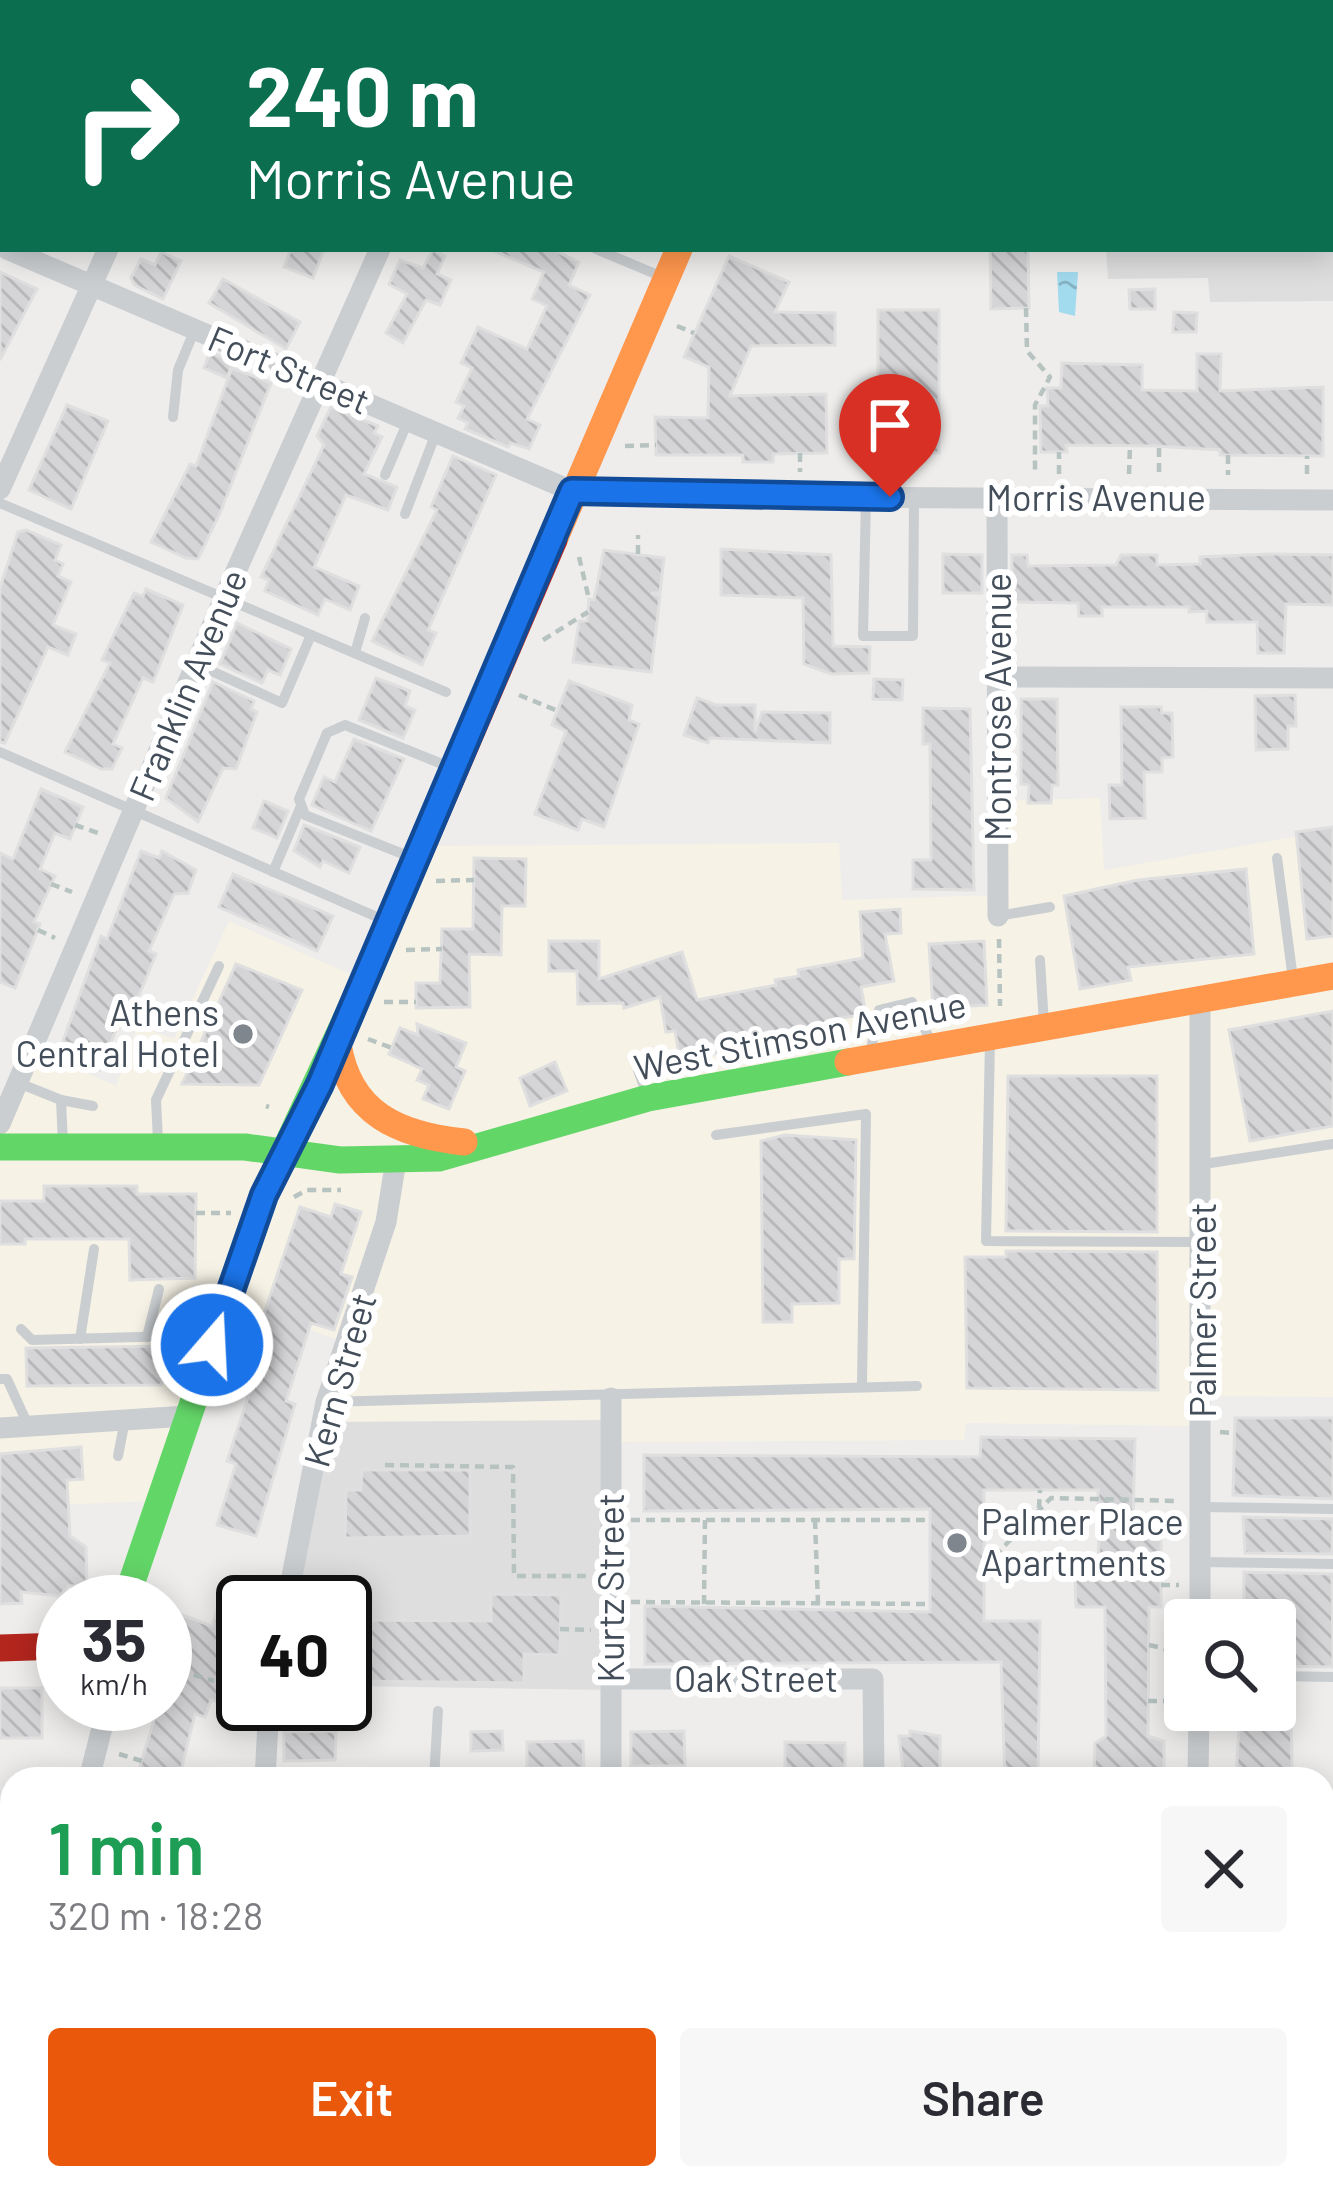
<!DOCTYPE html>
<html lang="en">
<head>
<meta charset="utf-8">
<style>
	body { margin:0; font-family:Barlow,sans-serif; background:#f7f7f7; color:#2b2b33; height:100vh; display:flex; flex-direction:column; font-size:45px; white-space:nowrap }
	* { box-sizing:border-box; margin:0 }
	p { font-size:39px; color:#7c7c81 }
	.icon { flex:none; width:66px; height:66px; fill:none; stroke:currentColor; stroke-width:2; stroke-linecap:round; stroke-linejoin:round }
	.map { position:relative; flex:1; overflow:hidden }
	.sheet { position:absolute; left:0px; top:1767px; width:1335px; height:423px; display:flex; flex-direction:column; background:#fff; border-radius:36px 36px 0 0; box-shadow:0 6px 30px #0003 }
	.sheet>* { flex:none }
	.hud { position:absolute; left:0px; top:0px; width:1335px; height:252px; box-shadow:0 6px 30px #0003; background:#0b6e4f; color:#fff; overflow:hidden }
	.buttons { position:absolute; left:1164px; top:1599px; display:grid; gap:24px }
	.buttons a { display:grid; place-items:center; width:132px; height:132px; border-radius:12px; background:#fff; box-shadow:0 6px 30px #0003; font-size:60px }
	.speed { position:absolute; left:36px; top:1575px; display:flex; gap:24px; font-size:60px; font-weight:700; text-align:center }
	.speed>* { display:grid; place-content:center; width:156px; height:156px; border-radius:50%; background:#fff; box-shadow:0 6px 30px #0003; line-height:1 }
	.speed small { font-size:30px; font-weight:400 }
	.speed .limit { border:6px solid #111; border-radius:18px; background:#fff; color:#111 }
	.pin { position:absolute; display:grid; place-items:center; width:102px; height:102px; color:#fff; margin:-123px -51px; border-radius:50% 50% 50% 0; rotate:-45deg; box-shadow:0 0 12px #0007 }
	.pin .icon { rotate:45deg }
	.me { position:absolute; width:132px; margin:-66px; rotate:19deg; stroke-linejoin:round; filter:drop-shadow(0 0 9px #0008) }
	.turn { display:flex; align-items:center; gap:42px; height:252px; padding:0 48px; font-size:54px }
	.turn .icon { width:156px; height:156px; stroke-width:2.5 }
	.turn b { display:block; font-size:84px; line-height:102px }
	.round { display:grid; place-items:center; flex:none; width:126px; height:126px; border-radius:12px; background:#f7f7f7 }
	.overview { display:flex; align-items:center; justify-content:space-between; height:204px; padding:0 48px }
	h1 { font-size:72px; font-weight:600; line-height:90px; color:#1e9e55 }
	.action { display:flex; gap:24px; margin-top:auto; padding:24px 48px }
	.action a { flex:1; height:138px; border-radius:12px; background:#ea580c; color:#fff; font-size:48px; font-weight:600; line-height:138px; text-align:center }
	.action a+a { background:#f7f7f7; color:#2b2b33 }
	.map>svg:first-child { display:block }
	.commercial { fill:#f6f2e6 }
	.education { fill:#dfdede }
	.forest { fill:url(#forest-crowns) }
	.water { fill:url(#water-ripples) }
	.building { fill:url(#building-back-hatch); stroke:#dfdfdf; stroke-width:3 }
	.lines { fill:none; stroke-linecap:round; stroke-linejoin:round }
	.path { stroke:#b6c3c0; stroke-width:4.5; stroke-dasharray:9 6; stroke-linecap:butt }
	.lane { stroke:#caced1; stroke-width:10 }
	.street { stroke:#caced1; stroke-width:21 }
	.fast { stroke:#63d668; stroke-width:27 }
	.slow { stroke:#ff974d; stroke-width:27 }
	.jam { stroke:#b3261e; stroke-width:27 }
	.route-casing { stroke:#114b97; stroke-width:30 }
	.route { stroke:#1a73e8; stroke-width:21 }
	.poi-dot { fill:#7f868d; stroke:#fff; stroke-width:4.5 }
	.labels { text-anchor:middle; stroke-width:12; stroke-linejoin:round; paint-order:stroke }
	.street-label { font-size:36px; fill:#434e5a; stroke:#fff }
	.poi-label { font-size:36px; fill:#434e5a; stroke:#fff; text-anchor:end }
</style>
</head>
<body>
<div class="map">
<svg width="1333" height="2189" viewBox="0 0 1333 2189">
	<defs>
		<pattern id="forest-crowns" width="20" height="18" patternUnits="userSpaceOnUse" patternTransform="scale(3)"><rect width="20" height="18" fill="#cfefdd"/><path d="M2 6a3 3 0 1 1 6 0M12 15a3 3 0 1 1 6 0" fill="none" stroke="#b3cfc0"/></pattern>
		<pattern id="water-ripples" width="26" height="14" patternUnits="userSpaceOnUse" patternTransform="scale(3)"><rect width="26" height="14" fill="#a2daee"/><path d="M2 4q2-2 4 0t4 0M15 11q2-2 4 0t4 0" fill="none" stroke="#86b3c4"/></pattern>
		<pattern id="building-back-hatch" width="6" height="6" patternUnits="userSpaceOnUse" patternTransform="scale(3)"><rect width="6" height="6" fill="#d5d5d7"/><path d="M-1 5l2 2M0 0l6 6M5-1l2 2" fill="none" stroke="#b8b8bb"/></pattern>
	</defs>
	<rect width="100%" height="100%" fill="#eeedec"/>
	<!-- commercial -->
	<polygon class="commercial" points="1100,798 1104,870 1333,830 1333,1397 1203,1396 1202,1426 966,1423 964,1440 611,1442 345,1686 345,1602 287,1602 347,1343 228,1301 159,1501 0,1507 0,1124 30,1047 116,1086 138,1026 174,1039 229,921 364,980 437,846 839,843 842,900 998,895 998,801"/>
	<!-- education -->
	<g class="education">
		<polygon points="1037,0 1333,0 1333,301 1210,302 1208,278 1108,279 1106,249 1332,249 1332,3"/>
		<polygon points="610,1420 611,1690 345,1686 345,1602 287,1602 323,1422"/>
	</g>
	<!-- forest -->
	<polygon class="forest" points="0,0 83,0 3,3 0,192"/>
	<!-- water -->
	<polygon class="water" points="1057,272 1078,272 1075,316 1059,312"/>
	<!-- building -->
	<g class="building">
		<polygon points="291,249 324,249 313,278 284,267"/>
		<polygon points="489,249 551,249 579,262 569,285 590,295 527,419 540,425 529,449 511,443 508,447 465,429 468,423 458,418 464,406 456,402 472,368 461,363 478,327 527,349 547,306 532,299 544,272"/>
		<polygon points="990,249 1028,249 1029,308 991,309"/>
		<polygon points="433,250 445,256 437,274 451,280 440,305 426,300 403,343 386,333 407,294 389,284 400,260 423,268"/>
		<polygon points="161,252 181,261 163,299 134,285 131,278 141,259 155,265"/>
		<polygon points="729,256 789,282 775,312 835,313 835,345 751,346 730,396 826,394 827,453 773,454 773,462 743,462 743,455 656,455 655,417 708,418 709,367 684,357"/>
		<polygon points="0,272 37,289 0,360"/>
		<polygon points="223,279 300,322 286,349 209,303"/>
		<polygon points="1155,289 1155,309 1130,309 1129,290"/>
		<rect x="878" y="310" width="61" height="143"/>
		<polygon points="1174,312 1197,313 1196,332 1173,332"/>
		<polygon points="210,352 233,362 227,378 204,368"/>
		<polygon points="1197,354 1221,354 1220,391 1323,387 1323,456 1220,455 1220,450 1155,446 1066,445 1067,452 1041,452 1040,406 1048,406 1047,388 1061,388 1062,363 1142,365 1142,390 1197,391"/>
		<polygon points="232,368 271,383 220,513 198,559 186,558 151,542 190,464 196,466"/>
		<polygon points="67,405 108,421 71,509 29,490"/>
		<polygon points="331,407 378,426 374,433 382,437 364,474 397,487 388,510 346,495 314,567 359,586 350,610 325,599 318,615 265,591 269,580 261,577 324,445 317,436"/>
		<polygon points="453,456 496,475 428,630 436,633 422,665 372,641 437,510 431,507"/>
		<polygon points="26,530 61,545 55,560 63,564 58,576 71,582 53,625 76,634 68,655 48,647 5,743 0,742 0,588 18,532"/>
		<polygon points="721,549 831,555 833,646 870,647 869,673 831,674 804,664 803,598 721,595"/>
		<polygon points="604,550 664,558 660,593 651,593 660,596 651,672 573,662 579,621 587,621 589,599 594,600"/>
		<polygon points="943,554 982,555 982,593 943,593"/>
		<polygon points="1270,554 1333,555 1333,605 1286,604 1284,653 1258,653 1257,622 1207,622 1207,611 1189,612 1189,607 1102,607 1102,616 1079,616 1078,603 1012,602 1012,555 1027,555 1028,566 1116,565 1121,555 1157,555 1157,565 1200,564 1200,557"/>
		<polygon points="146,589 183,605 153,682 143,678 113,744 122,748 112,769 102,769 65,752 110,663 102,660 134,593 143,596"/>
		<polygon points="237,623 291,649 280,675 268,670 262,683 220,664"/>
		<polygon points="376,678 410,691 405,706 415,710 403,738 359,720"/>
		<polygon points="874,679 903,680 902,700 873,699"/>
		<polygon points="569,681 632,705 629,720 639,724 604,827 582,819 578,830 535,814 566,731 552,725"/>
		<polygon points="213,682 254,701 251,709 257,712 236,769 223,768 198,822 166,798"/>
		<polygon points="1295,695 1296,726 1288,726 1288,749 1256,750 1255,696"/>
		<polygon points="697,698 716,705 755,705 755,732 762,712 830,713 830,743 710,738 708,743 684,735"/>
		<polygon points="1021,699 1057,699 1058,785 1052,785 1051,803 1028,803 1029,785 1021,784"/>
		<polygon points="1121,707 1161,707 1162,713 1172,713 1173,757 1162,758 1162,772 1144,772 1145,818 1110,819 1109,785 1122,785"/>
		<polygon points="923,708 970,709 974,890 913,889 913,860 931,860 930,744 923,744"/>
		<polygon points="354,739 404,759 371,831 312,805 324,777 335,782"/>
		<polygon points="41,789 83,807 70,839 55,833 40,869 55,876 34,922 40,924 15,988 0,982 0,853 13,859"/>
		<polygon points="264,801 288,811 277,838 253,828"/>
		<polygon points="304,825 360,847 349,873 323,861 320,867 294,851"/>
		<polygon points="1333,827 1333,936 1307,939 1296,832"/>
		<polygon points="141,851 159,858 162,851 196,870 188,893 174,894 149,951 156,954 145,981 131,1014 124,1011 99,1070 59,1052 101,936 107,939"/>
		<polygon points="474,858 526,859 525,906 502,906 501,955 469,954 470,1007 416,1008 416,983 440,983 442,929 473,929"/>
		<polygon points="1246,869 1254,954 1128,967 1131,980 1080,989 1064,896 1138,880"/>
		<polygon points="233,874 333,916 317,951 219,907"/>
		<polygon points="900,909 901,933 885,934 894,981 861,987 866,1014 830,1020 832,1030 693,1058 680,1060 675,1031 666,1032 660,997 624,1008 623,1003 578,1004 577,971 549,971 549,941 599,941 599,979 682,952 697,1000 776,985 775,980 799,976 798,970 863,958 860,912"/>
		<polygon points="984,941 987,1005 933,1008 929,944"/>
		<polygon points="236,964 302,990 259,1085 182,1084"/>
		<polygon points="1333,1011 1333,1126 1250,1141 1229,1030"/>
		<polygon points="417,1024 466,1043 456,1067 465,1071 449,1109 423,1099 429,1085 417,1080 422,1069 389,1054 400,1028 418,1035"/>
		<polygon points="555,1062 567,1091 530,1106 520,1078"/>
		<polygon points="1008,1076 1157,1076 1157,1232 1006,1231"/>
		<polygon points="785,1135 856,1140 854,1259 839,1259 839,1303 792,1304 792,1322 763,1322 761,1141"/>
		<polygon points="44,1186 137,1186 137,1194 196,1194 195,1278 130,1280 129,1239 25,1239 25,1244 0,1244 0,1201 44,1201"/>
		<polygon points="335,1204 361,1212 341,1274 352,1277 334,1330 311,1323 286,1401 295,1404 256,1536 217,1525 236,1464 227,1461 259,1364 248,1361 300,1207 331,1217"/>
		<polygon points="1006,1251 1157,1252 1158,1390 967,1388 965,1257 1006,1257"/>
		<polygon points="173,1346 161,1385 27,1386 26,1348"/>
		<polygon points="1235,1418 1333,1418 1333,1499 1233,1495"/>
		<polygon points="981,1437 1135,1439 1133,1517 1161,1517 1161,1607 1149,1607 1148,1736 1164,1741 1164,1776 1094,1775 1095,1743 1106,1736 1105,1607 1076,1607 1075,1574 1099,1574 1098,1490 984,1490 984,1621 1040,1621 1038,1779 1005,1779 1001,1662 645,1664 645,1606 930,1612 930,1509 644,1511 644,1455 980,1457"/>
		<polygon points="81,1447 83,1479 67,1480 70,1536 86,1547 87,1586 68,1586 60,1596 21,1592 22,1603 0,1604 0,1454"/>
		<polygon points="362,1470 470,1470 470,1536 345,1538 346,1490 361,1490"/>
		<polygon points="1243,1517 1333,1519 1332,1554 1245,1553"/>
		<polygon points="1244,1572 1332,1574 1333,1667 1275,1666 1275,1612 1244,1607"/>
		<polygon points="491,1594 561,1595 560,1655 524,1654 524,1683 345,1681 345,1620 491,1621"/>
		<polygon points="218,1608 243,1617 226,1677 243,1681 243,1708 211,1700 205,1717 195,1714 179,1779 136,1779 159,1704 165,1704 165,1677 173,1657 165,1651 179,1614 212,1626"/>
		<rect x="0" y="1688" width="42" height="50"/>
		<polygon points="1240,1710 1291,1710 1292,1768 1285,1768 1285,1779 1236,1779"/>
		<polygon points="336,1731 335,1760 284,1761 284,1732"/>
		<polygon points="502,1731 503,1750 471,1751 471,1732"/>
		<polygon points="684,1731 685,1766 631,1766 631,1732"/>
		<polygon points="910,1731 940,1736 940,1779 904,1779 899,1736 910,1736"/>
		<polygon points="583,1741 584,1768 527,1768 527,1742"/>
		<polygon points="785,1742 845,1743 845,1779 785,1779"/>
	</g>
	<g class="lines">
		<!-- path -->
		<g class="path">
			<polyline points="1075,3 1076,0"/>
			<polyline points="1026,308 1027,351 1050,377 1035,405 1035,474"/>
			<polyline points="677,326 694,333"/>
			<polyline points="625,446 656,445"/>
			<polyline points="1159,448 1159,474"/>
			<polyline points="800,453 800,472"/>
			<polyline points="896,453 896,473"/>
			<polyline points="1228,455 1228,475"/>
			<polyline points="1059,474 1059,452"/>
			<polyline points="1129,474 1130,446"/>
			<polyline points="1307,474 1307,456"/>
			<polyline points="638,554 638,535"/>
			<polyline points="579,557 589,599"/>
			<polyline points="543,640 588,612"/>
			<polyline points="519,695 558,711"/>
			<polyline points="75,825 98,833"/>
			<polyline points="436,881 474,880"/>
			<polyline points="51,884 72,892"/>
			<polyline points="38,930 55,938"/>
			<polyline points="999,939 1000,1006"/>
			<polyline points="406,950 442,949"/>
			<polyline points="384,1002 416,1002"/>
			<polyline points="368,1039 392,1048"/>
			<polyline points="266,1106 269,1107"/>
			<polyline points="294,1197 307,1190 341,1190"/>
			<polyline points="196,1213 231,1213"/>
			<polyline points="1220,1432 1234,1433"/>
			<polyline points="385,1465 513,1467 514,1576 590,1576"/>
			<polyline points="1039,1508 1040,1490"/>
			<polyline points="631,1520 930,1520"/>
			<polyline points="815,1520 818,1604"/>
			<polyline points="1161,1526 1179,1526"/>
			<polyline points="984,1567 1051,1498 1179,1501"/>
			<polyline points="1161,1585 1179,1585"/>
			<polyline points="631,1602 930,1604"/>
			<polyline points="704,1604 705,1520"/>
			<polyline points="560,1629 591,1630"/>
			<polyline points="165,1632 171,1634"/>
			<polyline points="1149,1645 1183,1653"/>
			<polyline points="165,1666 214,1681"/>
			<polyline points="1148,1701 1178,1701"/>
			<polyline points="119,1754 142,1761"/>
		</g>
		<!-- lane -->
		<g class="lane">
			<polyline points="1332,134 1333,134"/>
			<polyline points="596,249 665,278"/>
			<polyline points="173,417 178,370 195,329"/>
			<polyline points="385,475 408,421"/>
			<polyline points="866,498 863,636 913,636 914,498"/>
			<polyline points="0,503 446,692"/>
			<polyline points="405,514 436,433"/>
			<polyline points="355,653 365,618"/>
			<polyline points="196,664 282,703 311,635"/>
			<polyline points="0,752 386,921"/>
			<polyline points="413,858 305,815 299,799 327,733 345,725 452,768"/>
			<polyline points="1277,858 1293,979"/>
			<polyline points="273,872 301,806"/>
			<polyline points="998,916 1050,907"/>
			<polyline points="1040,960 1044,1024"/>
			<polyline points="990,1040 986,1241 1199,1242"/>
			<polyline points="870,1054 879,1010 912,1002 932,1044"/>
			<polyline points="638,1070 647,1095"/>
			<polyline points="16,1082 61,1100 63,1145"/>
			<polyline points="61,1100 93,1106"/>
			<polyline points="716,1135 866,1114 862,1386"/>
			<polyline points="158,1141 156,1100 219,966"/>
			<polyline points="1204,1164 1333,1144"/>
			<polyline points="21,1329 32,1340 173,1336 208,1344"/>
			<polyline points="147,1337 159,1289"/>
			<polyline points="80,1339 94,1249"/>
			<polyline points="0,1379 7,1379 28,1425"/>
			<polyline points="326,1402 917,1386"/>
			<polyline points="118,1456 125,1420"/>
			<polyline points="1201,1507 1333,1509"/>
			<polyline points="1200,1562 1333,1564"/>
			<polyline points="1275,1676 1333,1677"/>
			<polyline points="434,1779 438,1711"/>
			<polyline points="110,2178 111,2189"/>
			<polyline points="869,2189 869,2178"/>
		</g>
		<!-- street -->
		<g class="street">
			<polyline points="216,3 217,0"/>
			<polyline points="489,3 491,0"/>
			<polyline points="1029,3 1031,0"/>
			<polyline points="7,249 572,491 616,496 1333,500"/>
			<polyline points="0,489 108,249"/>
			<polyline points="997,498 998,916"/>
			<polyline points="998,677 1333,678"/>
			<polyline points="1200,1000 1200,1620"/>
			<polyline points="0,1124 224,598 380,249"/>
			<polyline points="611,1398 611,1779"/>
			<polyline points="0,1428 187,1416"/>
			<polyline points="287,1602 326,1402 386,1222 396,1160"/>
			<polyline points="611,1679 873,1679 874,1779"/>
			<polyline points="89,1779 108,1704"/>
			<polyline points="265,1779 269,1704"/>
			<polyline points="1198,1779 1199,1710"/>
			<polyline points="300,2178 302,2189"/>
			<polyline points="750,2178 750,2189"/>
			<polyline points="630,2189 630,2178"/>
		</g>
		<!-- fast -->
		<g class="fast">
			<polyline points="0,1147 245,1147 340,1160 439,1158 648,1098 848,1062"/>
			<polyline points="125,1602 264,1195 373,961"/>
			<polyline points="1323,2137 1333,2137"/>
		</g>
		<!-- slow -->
		<g class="slow">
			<polyline points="554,540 679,249"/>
			<path d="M338 1044C349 1114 399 1135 464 1142"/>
			<polyline points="848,1062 1333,976"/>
		</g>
		<!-- jam -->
		<g class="jam">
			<polyline points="789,3 791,0"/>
			<polyline points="373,961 554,540"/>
			<polyline points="0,1648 63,1646"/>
			<polyline points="0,1919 12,1919"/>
		</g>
	</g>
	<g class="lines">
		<!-- route casing -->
		<g class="route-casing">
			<polyline id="route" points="212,1345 264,1195 320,1084 572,491 890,497"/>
		</g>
		<!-- route -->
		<use href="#route" class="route"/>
	</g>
	<!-- markers -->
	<g class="poi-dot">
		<circle cx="243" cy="1034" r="12"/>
		<circle cx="957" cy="1543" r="12"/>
	</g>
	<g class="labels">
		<!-- street labels -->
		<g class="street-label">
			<text transform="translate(289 370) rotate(23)" y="13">Fort Street</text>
			<text x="1096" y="511">Morris Avenue</text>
			<text transform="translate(188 685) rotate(-67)" y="13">Franklin Avenue</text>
			<text transform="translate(998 707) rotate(-90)" y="13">Montrose Avenue</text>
			<text transform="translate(800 1036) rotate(-11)" y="13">West Stimson Avenue</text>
			<text transform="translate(1203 1310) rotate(-90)" y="13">Palmer Street</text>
			<text transform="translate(340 1380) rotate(-74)" y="13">Kern Street</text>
			<text transform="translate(611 1588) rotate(-90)" y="13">Kurtz Street</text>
			<text x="756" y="1692">Oak Street</text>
		</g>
		<!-- poi labels -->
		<g class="poi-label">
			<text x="219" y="1026">Athens<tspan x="219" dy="41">Central Hotel</tspan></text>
			<text x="981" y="1535" text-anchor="start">Palmer Place<tspan x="981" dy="41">Apartments</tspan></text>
		</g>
	</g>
</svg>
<div class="buttons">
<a><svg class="icon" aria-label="search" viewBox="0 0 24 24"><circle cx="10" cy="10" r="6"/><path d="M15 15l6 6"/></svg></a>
</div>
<div class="speed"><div>35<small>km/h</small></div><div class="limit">40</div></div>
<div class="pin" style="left:890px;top:497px;background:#d93025"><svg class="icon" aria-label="arrive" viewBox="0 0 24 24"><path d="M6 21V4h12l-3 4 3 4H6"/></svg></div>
<svg class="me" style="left:212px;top:1345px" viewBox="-20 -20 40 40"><circle r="17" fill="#1a73e8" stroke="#fff" stroke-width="3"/><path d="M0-11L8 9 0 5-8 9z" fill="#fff"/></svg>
<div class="hud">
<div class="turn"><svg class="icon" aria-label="right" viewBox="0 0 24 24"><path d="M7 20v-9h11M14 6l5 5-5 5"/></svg><div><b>240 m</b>Morris Avenue</div></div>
</div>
<section class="sheet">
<div class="overview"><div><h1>1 min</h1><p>320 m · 18:28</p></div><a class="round"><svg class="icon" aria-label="close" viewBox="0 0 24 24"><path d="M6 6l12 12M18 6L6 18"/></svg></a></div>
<div class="action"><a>Exit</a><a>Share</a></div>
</section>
</div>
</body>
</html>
